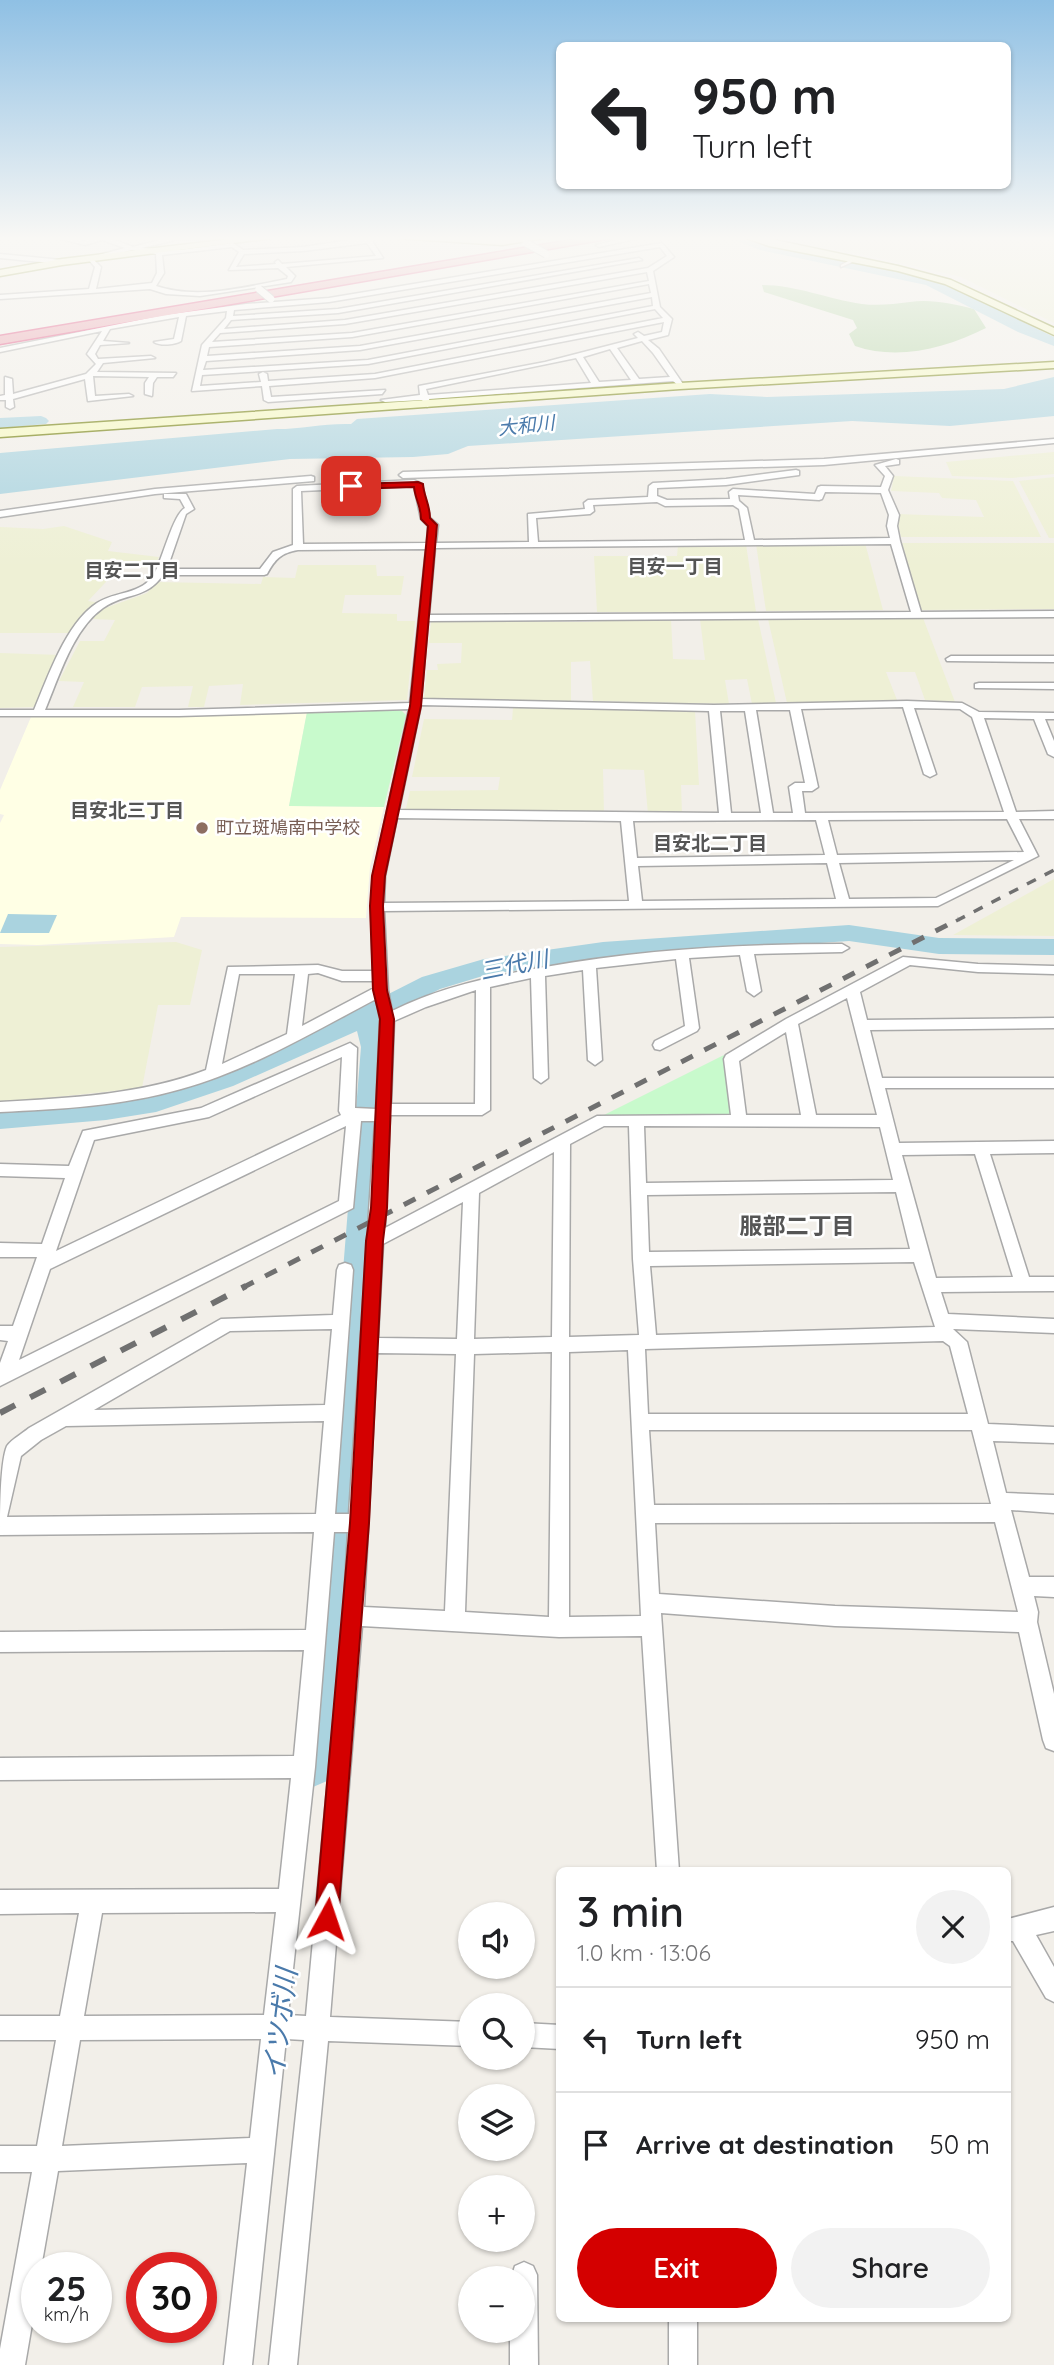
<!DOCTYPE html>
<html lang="en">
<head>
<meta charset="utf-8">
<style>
	body { margin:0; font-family:Quicksand,"Noto Sans JP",sans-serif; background:#f2f2f2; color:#202124; height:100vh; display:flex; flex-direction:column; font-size:26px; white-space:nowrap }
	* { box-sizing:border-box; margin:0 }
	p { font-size:23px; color:#757577 }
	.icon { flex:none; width:38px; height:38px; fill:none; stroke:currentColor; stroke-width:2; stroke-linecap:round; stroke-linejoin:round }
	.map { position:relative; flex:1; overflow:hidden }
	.side { position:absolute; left:556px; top:1867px; width:455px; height:455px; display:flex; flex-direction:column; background:#fff; border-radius:10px; box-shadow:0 2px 5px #0004 }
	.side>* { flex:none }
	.guide { position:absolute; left:556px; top:42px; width:455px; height:147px; border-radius:10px; box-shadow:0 2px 5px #0004; background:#fff; color:#202124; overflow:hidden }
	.tools { position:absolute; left:458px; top:1902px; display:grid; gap:14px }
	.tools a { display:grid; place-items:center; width:77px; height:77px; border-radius:50%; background:#fff; box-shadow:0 2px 5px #0004; font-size:35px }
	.speed { position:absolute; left:21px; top:2252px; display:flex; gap:14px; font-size:35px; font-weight:700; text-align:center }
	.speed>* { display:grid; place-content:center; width:91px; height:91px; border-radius:50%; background:#fff; box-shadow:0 2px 5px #0004; line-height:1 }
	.speed small { font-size:18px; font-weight:400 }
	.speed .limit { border:10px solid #d22; background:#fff; color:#111 }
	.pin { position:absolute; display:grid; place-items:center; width:60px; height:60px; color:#fff; margin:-30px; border-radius:14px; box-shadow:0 4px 10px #0006 }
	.me { position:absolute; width:77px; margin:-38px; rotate:5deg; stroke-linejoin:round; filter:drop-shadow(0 0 5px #0008) }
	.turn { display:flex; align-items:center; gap:24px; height:147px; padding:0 21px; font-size:32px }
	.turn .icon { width:91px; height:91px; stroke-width:2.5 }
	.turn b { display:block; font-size:49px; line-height:60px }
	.round { display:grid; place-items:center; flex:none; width:74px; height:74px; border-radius:37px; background:#f2f2f2 }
	.head { display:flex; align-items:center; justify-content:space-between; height:119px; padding:0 21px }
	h1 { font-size:42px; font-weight:600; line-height:52px }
	.cta { display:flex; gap:14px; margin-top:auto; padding:14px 21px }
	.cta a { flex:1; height:80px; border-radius:42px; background:#d40000; color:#fff; font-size:28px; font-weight:600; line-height:80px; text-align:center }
	.cta a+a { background:#f2f2f2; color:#202124 }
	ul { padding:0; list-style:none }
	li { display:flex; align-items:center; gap:21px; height:105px; padding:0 21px; border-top:2px solid #e0e0e0 }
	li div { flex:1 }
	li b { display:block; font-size:26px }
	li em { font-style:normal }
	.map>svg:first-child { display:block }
	.education { fill:#ffffe5 }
	.farmland { fill:#eef0d5 }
	.forest { fill:#add19e }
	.park { fill:#c8facc }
	.water { fill:#aad3df }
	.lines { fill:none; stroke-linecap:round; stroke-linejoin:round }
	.river { fill:#aad3df; fill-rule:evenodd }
	.street-casing { stroke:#a9a9a9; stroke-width:3 }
	.secondary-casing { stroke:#707d05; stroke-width:3 }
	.highway-casing { stroke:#dc2a67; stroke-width:3 }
	.street { fill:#fff; fill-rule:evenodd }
	.secondary { fill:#f7fabf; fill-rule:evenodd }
	.highway { fill:#e892a2; fill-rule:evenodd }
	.rail-far3 { stroke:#707070; stroke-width:2.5; stroke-dasharray:6 6; stroke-linecap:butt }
	.rail-far2 { stroke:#707070; stroke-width:3.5; stroke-dasharray:10 10; stroke-linecap:butt }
	.rail-far1 { stroke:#707070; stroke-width:5; stroke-dasharray:13 13; stroke-linecap:butt }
	.rail { stroke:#707070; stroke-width:6; stroke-dasharray:17 17; stroke-linecap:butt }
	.street-bridge-casing { stroke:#a9a9a9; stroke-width:9; stroke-linecap:butt }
	.street-bridge { stroke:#fff; stroke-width:7 }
	.route { fill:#d40000; stroke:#8a0000; stroke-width:2 }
	.education-dot { fill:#8d6e63; stroke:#fff; stroke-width:2.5 }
	.labels { text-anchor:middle; stroke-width:5; stroke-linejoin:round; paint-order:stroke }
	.far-education-label { font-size:18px; fill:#785e54; stroke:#fff; text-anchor:start }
	.far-water-label { font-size:19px; font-style:italic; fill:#4a7aab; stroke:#fff }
	.far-neighbourhood-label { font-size:19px; font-weight:bold; fill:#555; stroke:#fff }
	.water-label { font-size:23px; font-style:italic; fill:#4a7aab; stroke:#fff }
	.neighbourhood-label { font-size:23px; font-weight:bold; fill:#555; stroke:#fff }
	.near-water-label { font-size:28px; font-style:italic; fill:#4a7aab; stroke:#fff }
</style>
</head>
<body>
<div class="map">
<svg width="1054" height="2365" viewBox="0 0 1054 2365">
	<rect width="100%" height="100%" fill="#f2efe9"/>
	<!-- education -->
	<polygon class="education" points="307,712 289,806 384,807 370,867 366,918 181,917 174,937 38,945 0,944 0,823 4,815 0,814 0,790 31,717"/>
	<!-- farmland -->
	<g class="farmland">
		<polygon points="1034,237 1054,240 1054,323 961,277 866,255 765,237"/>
		<polygon points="1054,452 1054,474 1012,478 952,476 946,462"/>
		<polygon points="894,476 1013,481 1041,537 901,537 896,514 984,517 976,500 942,498 939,493 891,491"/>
		<polygon points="1054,477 1054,538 1049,538 1019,481"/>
		<polygon points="64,526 112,542 108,551 159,557 154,568 120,567 88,601 102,603 74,633 0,633 0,527 43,529"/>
		<polygon points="865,543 883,610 766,611 756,544"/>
		<polygon points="902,543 1054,543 1054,609 921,610"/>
		<polygon points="746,544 756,612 597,612 594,556 677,556 678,545"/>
		<polygon points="298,565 376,565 377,576 404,576 401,595 345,595 342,613 397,614 397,621 415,621 407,700 240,705 243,684 209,686 204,707 188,707 193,686 142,687 135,707 73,707 84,682 59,681 80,641 104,641 115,620 93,619 97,611 147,593 157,582 261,584 263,577 295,578"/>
		<polygon points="826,617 923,618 955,702 925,700 915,672 886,672 897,700 787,703 768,619"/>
		<polygon points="665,618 671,619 673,659 705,660 700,619 758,619 776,703 752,704 747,679 725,680 729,704 593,701 590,661 571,662 571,701 424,699 427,670 438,670 437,664 461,663 462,643 429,643 431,621 586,622"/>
		<polygon points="0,653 61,655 35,707 0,708"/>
		<polygon points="513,708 695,711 699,785 681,785 682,814 648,814 644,770 603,769 604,814 408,812 403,809 406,808 410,791 498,790 500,777 412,777 424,719 512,720"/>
		<polygon points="1054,879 1054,936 953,935"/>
		<polygon points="176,942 202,950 190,1005 158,1005 142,1088 0,1103 0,947"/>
	</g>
	<!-- forest -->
	<path class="forest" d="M762 285C796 285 828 299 862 304 878 306 894 304 910 302 931 299 954 304 974 309L986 328C946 348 898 361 855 346L849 334 857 328 853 320 764 292Z"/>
	<!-- park -->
	<g class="park">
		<polygon points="401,710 406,715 384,807 289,806 307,712"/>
		<polygon points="724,1055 732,1118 602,1116"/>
	</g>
	<!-- water -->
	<g class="water">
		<path d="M1054 377V416L950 426 852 421 468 446 448 454 413 457 290 459 0 494V453L277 429C302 429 326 423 351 424L357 419 710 394 767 397 1004 389Z"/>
		<polygon points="8,914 57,915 49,933 0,933"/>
	</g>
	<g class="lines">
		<!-- river -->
		<g class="river">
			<polygon points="724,236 742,236 934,279 1054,337 1054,346 1018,332 926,285 760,250"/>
			<polygon points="41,416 46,418 49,421 46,424 0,428 0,418"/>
			<polygon points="849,925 939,938 1054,939 1054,955 939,954 849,941 603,958 486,975 440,989 380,1020 389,1047 356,1581 333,1767 327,1781 313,1787 299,1781 293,1767 318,1581 361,1047 357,1031 233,1086 156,1112 106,1120 0,1129 0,1109 106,1100 154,1092 213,1072 357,1010 422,977 484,959 603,942"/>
		</g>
		<!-- street casing -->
		<g class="street-casing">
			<g id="street">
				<path d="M61 236 85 241 95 236H105L133 247 174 236 219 239H180L141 248 180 250 233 243 243 250 303 247 377 236 372 241 383 258 286 267 295 276 291 282 200 296 166 294 150 289 0 299V295L89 289 95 267 87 258 125 248 102 240 85 245 61 239ZM367 243 376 256 282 264 278 260 275 262 276 264 236 267 244 254 303 251ZM232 247 239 252 229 270 278 268 288 276 287 279C245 287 198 300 156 286L164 273 162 255ZM132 250 156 254 157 273 152 283 96 289 101 267 94 260Z"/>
				<polygon points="444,236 450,236 450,238 447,240"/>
				<polygon points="633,236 648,236 599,247 596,245"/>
				<path d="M662 243 674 257 653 271 660 307 672 319 668 335 648 340 659 349 683 384 679 386 673 381 429 399 431 405 427 407 422 400 385 402 381 400 420 395 419 386 545 362 638 338 634 334 638 332 644 336 662 332 664 322 375 378 269 386 271 397 385 390 382 394 268 402 264 400 262 386 192 391 202 345 226 318 227 311 186 316 181 341C175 345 160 346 154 342L174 339 179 317 110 329 103 341 129 343 100 345 95 354 98 359 151 356 155 358 103 363 97 372 176 373 173 377H157L153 383 152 396 145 394V383L149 377 93 376 95 396 129 394 133 396 88 401 85 379 13 399 14 407 10 409 6 407V400H0V396L5 395V377L12 379 13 394 86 374 96 364 87 354 102 331 0 352V348L164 315 246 304 329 298ZM660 247 667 256 648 268 345 320 224 329 231 320 338 313 642 260 639 258 338 309 233 316 234 310 329 302ZM647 272 649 281 352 333 212 342 220 333 345 324ZM649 284 651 293 360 346 207 356 209 347 352 337ZM652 297 653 306 368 360 203 370 206 361 360 350ZM655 309 663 318 375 374 268 381 267 374 263 372 259 374 261 382 200 386 202 375 368 364ZM642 341 653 353 670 377 639 379 617 348ZM610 349 631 380 599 382 583 357ZM576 358 591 383 428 395 426 389Z"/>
				<polygon points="0,254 62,260 65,262 62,264 0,258"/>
				<polygon points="852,259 857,260 841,267 841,265"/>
				<polygon points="1054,439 1054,443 824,465 403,478 399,475 403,472 824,459"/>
				<path d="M896 459 899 460V464L885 466 893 476 888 490 899 515 897 526 900 541 921 612 1054 611V617L428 621 421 699 714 705 907 701 962 703 979 712 1054 713V719H1045L1054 741V757L1048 754 1034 719 984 718 1016 812 1054 811V819H1019L1038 856 938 906 384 911 388 990 392 1011C440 987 493 976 545 967 644 949 742 944 842 944L849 948 842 952 754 954 761 991 754 996 747 991 740 955 689 958 699 1028 697 1031 660 1050 655 1049 653 1045 655 1041 685 1026 676 959 596 968 602 1060 595 1065 588 1060 583 970 545 976 548 1078 541 1083 534 1078 531 978 490 987V1110L482 1115H390L385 1228 597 1116 731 1115 724 1059 726 1055 786 1019 903 957 978 964 1054 966V974L978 972 910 965 860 992 867 1020 1054 1018V1028L870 1030 882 1078H1054V1088H885L899 1143 1054 1141V1153L990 1154 1029 1277H1054V1291L941 1292 948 1314 1054 1319V1333L953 1329 967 1342 988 1424 1054 1427V1443L993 1441 1006 1493 1054 1495V1513L1011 1510 1029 1577H1054V1597L1034 1596 1038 1612 1037 1622 1054 1694V1751L1046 1748 1043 1740 1019 1632 835 1626 661 1613 679 1871H657L642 1636 559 1637 362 1626 330 2017 471 2022V2046L328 2041 297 2365H269L304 2040 286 2039 252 2365H224L247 2163 58 2171 41 2268H37V2295L25 2365H0V2349L32 2172H0V2146H37L56 2040H0V2016H60L79 1913 0 1914V1890L279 1889 291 1778 0 1780V1758L294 1756 304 1650 0 1652V1632L306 1630 314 1532 0 1535C0 1515 0 1462 7 1446 12 1439 22 1434 29 1428L221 1319 333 1315 337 1270 339 1265 345 1263 351 1265 353 1270 335 1514H349L375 1121H361L353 1208 0 1386V1363L8 1341 0 1340V1326H13L37 1257H0V1243L42 1244 65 1178 0 1176V1164L69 1166 83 1131 201 1108 350 1043 357 1048 355 1108 376 1109 380 1019 376 999C313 1032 250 1070 181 1089 122 1106 61 1109 0 1112V1102C69 1098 141 1095 206 1070L228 967 318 965 342 971H373L371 907 373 876 409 709 179 716H0V710H34C48 677 66 623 97 603 115 591 142 595 154 574 162 561 173 514 185 508L180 499 164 498V494H186L194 509 186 514 167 569H260L273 552 293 545V489L297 486 414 480 422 484 430 518 438 525 436 543 529 542 528 514 585 509 584 503 588 500 648 497 649 486 653 483 726 479 796 470 799 471V475L726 485 657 488V496L667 500 730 499 729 492 733 489 815 494 818 487 821 486 881 487 885 476 875 465ZM414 486 421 519 428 526 427 543 303 544 301 491ZM825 492 881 493 889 515 887 526 890 538 754 540 747 508 739 501 738 495 819 500 822 499ZM657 502 665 506 733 505 739 509 745 540 538 542 536 518 590 514 594 511 593 505ZM891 544 911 612 429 615 435 548ZM426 549 410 703 179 710H45C59 677 73 629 103 608 126 592 145 600 163 575H264L267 574C275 559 281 553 298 550ZM421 705 709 711 719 813 399 810ZM903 707 924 774 930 777 936 774 914 708 960 709 972 717 1004 812 805 813 802 791H812L818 787 801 709ZM756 710H790L805 783H795L789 787 793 813H773ZM720 711H745L761 813H731ZM397 818 621 821 629 901 384 903 385 876ZM1007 819 1024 852 837 855 828 820ZM816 820 825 855 637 858 633 821ZM1014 860 936 898 849 899 839 863ZM827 863 836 899 642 901 638 866ZM318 973 342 981H374V988L302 1026 308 974ZM239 974H295L287 1034 222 1064ZM476 990 475 1104H391L394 1021 426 1007ZM847 998 877 1115H816L798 1024ZM786 1032 801 1115H746L739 1061ZM342 1057 339 1111 341 1115 56 1251 94 1140 209 1117ZM346 1126 339 1201 19 1360 50 1269ZM604 1126H629L633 1259 639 1335 569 1337 570 1144ZM644 1126 880 1127 893 1180 646 1183ZM554 1152 552 1337 474 1339 479 1193ZM975 1154 1013 1277 936 1278 902 1155ZM896 1192 910 1249 649 1252 647 1195ZM463 1202 457 1339 378 1338 383 1244ZM914 1262 935 1327 656 1335 650 1266ZM332 1329 325 1405 94 1410 230 1331ZM943 1341 950 1346 968 1414H648L645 1349ZM628 1350 641 1616 569 1617V1352ZM552 1352 549 1617 465 1612 474 1354ZM377 1353 456 1354 445 1611 364 1607ZM324 1421 316 1514 7 1517 21 1456 41 1440 66 1426ZM649 1430H972L991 1504 654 1505ZM995 1522 1018 1612 835 1606 659 1594 655 1523ZM334 1532H348L343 1616 306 2016 288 2015 315 1767ZM276 1912 264 2015 84 2016 102 1913ZM261 2039 250 2138 62 2146 80 2040Z"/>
				<polygon points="311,476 314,477 314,481 155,494 0,517 0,511 155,489"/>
				<polygon points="951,656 1054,656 1054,662 947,661 946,659"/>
				<polygon points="979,683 1054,683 1054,689 975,688 975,684"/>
				<polygon points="1054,1907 1054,1931 1036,1935 1054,1967 1054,2002 1046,1998 1013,1941 1008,1941 1008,1919"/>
				<polygon points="523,2023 560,2025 560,2049 523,2047"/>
				<polygon points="524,2262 533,2266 537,2275 538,2365 510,2365 510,2331 523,2331 523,2278 511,2278 515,2266"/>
				<rect x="669" y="2319" width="28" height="46"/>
			</g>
		</g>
		<!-- secondary casing -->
		<g class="secondary-casing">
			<g id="secondary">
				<polygon points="257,236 288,236 62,265 0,276 0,270 62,259"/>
				<polygon points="366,236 502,239 558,236 502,245"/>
				<polygon points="740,236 756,236 898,266 951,280 1054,328 1054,335 945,284 898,271 769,246"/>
				<polygon points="1054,362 1054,368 680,389 0,437 0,429 680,383"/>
			</g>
		</g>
		<!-- highway casing -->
		<g class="highway-casing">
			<polygon id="highway" points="595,236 624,236 0,344 0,336"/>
		</g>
		<!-- street -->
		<use href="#street" class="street"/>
		<!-- secondary -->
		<use href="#secondary" class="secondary"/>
		<!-- highway -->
		<use href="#highway" class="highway"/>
		<!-- rail-far3 -->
		<polyline class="rail-far3" points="1048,236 1054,237"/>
		<!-- rail-far2 -->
		<polyline class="rail-far2" points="956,921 1054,870"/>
		<!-- rail-far1 -->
		<polyline class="rail-far1" points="242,1288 959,919"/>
		<!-- rail -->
		<polyline class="rail" points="0,1413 246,1286"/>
		<!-- street-bridge casing -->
		<g class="street-bridge-casing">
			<g id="street-bridge">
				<polyline points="526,243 546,254"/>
				<polyline points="259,289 271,299"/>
			</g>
		</g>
		<!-- street-bridge -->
		<use href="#street-bridge" class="street-bridge"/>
	</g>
	<!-- sky -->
	<linearGradient id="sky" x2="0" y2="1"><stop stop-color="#8fc0e4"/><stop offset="0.42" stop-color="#f9f8f5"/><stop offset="1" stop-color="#f9f8f5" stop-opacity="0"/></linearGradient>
	<rect width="1054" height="568" fill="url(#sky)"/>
	<!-- route -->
	<path class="route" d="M418 482 423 484C424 497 430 505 430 518L437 525 421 706 385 876 383 906 387 990 394 1019 387 1208 383 1241 369 1523 338 1919 335 1927 327 1930 318 1927 315 1919 350 1523 366 1241 371 1208 380 1019 373 990 370 906 372 876 410 706 428 526 421 519C421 506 415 499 414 487L351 489 346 486 351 484Z"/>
	<!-- markers -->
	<circle class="education-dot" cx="202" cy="828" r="7"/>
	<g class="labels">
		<!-- far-education labels -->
		<g class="far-education-label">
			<text x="216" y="834">町立斑鳩南中学校</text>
		</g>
		<!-- far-water labels -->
		<g class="far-water-label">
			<text transform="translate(526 425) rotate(-6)" y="7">大和川</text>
		</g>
		<!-- far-neighbourhood labels -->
		<g class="far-neighbourhood-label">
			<text x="675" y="573">目安一丁目</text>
			<text x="132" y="577">目安二丁目</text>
			<text x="127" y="817">目安北三丁目</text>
			<text x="710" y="850">目安北二丁目</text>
		</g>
		<!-- water labels -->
		<g class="water-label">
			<text transform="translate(514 965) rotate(-11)" y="8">三代川</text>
		</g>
		<!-- neighbourhood labels -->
		<g class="neighbourhood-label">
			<text x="797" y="1234">服部二丁目</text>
		</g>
		<!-- near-water labels -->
		<g class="near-water-label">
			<text transform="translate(280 2024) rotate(-83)" y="10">イツボ川</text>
		</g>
	</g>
</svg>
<div class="tools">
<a><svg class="icon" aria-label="sound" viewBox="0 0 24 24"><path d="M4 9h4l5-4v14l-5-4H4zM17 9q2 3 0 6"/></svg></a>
<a><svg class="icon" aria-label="search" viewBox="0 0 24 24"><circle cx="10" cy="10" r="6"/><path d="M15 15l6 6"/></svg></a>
<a><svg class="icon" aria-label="layers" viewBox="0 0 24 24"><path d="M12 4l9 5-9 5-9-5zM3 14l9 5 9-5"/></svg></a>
<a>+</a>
<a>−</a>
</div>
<div class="speed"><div>25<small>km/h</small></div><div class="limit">30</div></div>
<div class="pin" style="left:351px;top:486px;background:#d93025"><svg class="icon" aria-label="arrive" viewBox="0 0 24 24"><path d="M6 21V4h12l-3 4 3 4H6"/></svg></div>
<svg class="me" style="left:327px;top:1919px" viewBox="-20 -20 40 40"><path d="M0-17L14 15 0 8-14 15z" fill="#d40000" stroke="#fff" stroke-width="4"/></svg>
<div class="guide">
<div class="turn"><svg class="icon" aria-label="left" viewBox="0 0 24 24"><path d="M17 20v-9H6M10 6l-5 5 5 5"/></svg><div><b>950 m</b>Turn left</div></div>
</div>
<section class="side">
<div class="head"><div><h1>3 min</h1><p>1.0 km · 13:06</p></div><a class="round"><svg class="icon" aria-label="close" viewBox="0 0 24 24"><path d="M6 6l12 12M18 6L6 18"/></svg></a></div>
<ul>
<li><svg class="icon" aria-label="left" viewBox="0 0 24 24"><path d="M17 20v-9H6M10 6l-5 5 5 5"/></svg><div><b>Turn left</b></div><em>950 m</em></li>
<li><svg class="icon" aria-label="arrive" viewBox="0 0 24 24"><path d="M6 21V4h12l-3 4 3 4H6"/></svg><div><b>Arrive at destination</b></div><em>50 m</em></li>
</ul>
<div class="cta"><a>Exit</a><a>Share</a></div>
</section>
</div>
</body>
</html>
